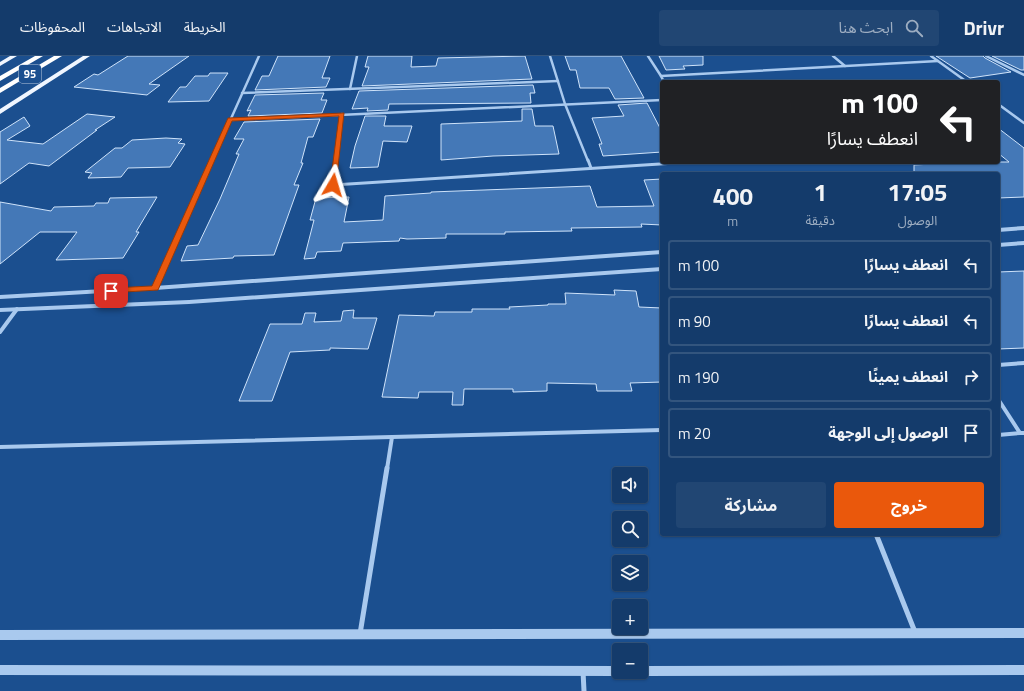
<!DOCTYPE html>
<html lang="ar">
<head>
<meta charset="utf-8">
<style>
	body { margin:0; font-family:"Titillium Web","Noto Sans Arabic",sans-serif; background:#214673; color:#f1f3f6; direction:rtl; height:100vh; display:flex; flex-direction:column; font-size:15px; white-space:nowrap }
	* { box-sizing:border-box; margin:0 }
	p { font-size:13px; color:#9dadc1 }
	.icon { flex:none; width:22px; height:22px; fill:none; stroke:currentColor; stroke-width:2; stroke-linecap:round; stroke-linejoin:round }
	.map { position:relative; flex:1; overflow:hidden; direction:ltr }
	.drawer { position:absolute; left:660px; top:116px; width:340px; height:364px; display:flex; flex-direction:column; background:#143b6b; border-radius:4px; box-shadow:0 1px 3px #0004,0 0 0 1px #33557e; direction:rtl }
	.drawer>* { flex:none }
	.guide { position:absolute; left:660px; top:24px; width:340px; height:84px; border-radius:4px; box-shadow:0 1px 3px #0004,0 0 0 1px #33557e; direction:rtl; background:#202124; color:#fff; overflow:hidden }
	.controls { position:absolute; left:612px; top:411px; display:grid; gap:8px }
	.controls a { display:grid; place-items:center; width:36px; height:36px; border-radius:4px; background:#143b6b; box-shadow:0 1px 3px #0004,0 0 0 1px #33557e; font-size:20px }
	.pin { position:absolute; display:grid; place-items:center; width:34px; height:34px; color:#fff; margin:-17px; border-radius:8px; box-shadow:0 2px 6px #0006 }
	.me { position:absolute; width:44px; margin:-22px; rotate:7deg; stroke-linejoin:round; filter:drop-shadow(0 0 3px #0008) }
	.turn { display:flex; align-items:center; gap:14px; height:84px; padding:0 16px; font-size:18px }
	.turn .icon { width:52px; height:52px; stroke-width:2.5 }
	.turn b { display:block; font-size:28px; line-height:34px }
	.eta { display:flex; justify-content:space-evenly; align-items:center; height:68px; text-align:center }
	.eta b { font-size:24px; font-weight:700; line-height:28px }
	.primary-button { display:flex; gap:8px; margin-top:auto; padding:8px 16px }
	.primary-button a { flex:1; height:46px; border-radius:4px; background:#ea580c; color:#fff; font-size:16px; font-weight:700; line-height:46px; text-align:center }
	.primary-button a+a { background:#214673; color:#f1f3f6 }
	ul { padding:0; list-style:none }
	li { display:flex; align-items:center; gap:12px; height:50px; margin:0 8px 6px; padding:0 8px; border:2px solid #33557e; border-radius:4px }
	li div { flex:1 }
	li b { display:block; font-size:15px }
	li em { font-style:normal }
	header { display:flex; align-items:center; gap:24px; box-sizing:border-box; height:56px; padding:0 20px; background:#143b6b; border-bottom:1px solid #33557e }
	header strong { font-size:19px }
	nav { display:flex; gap:22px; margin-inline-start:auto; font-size:14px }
	.search { width:280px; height:36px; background:#214673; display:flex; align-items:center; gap:10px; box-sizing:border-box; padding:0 14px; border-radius:4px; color:#9dadc1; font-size:15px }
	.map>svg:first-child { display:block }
	.building { fill:#4478b7; stroke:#cfe3fa }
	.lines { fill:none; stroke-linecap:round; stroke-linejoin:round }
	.minor-far3 { stroke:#a9c9ee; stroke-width:2.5 }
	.minor-far2 { stroke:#a9c9ee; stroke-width:3 }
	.minor-far1 { stroke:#a9c9ee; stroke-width:4 }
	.minor { stroke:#a9c9ee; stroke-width:5 }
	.tertiary { fill:#a9c9ee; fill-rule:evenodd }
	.primary { fill:#f0f6ff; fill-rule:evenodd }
	.motorway { fill:#fff; fill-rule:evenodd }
	.route { fill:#ea580c; stroke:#983908 }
	.labels { text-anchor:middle; stroke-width:4; stroke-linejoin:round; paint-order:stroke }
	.shield { fill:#1b4f8f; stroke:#bbcadd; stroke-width:1 }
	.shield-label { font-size:11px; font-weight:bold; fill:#fff }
</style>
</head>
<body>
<header>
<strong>Drivr</strong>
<div class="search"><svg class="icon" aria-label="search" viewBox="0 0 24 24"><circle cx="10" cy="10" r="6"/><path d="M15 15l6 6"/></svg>ابحث هنا</div>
<nav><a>الخريطة</a><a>الاتجاهات</a><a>المحفوظات</a></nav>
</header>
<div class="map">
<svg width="1024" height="635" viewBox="0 0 1024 635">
	<rect width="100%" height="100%" fill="#1b4f8f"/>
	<!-- building -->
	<g class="building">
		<polygon points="128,0 189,0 149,28 160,29 147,39 74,31 94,18 98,19"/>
		<polygon points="278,0 330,0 322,22 330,22 326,31 255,34 262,20 269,20"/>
		<polygon points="368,0 412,0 411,11 436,10 438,2 525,0 532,23 362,30 369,11 365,11"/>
		<polygon points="565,0 621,0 644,42 615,43 609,32 580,32 576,14 570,14"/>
		<polygon points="659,0 703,0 703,9 683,10 685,13 666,14"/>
		<polygon points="936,0 983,0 985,2 1011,16 970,22"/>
		<polygon points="992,0 1024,0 1024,14 1021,14"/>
		<polygon points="210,17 228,17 209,45 168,46 180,31 186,31 195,20 208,20"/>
		<polygon points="533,29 535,37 530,37 531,47 389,48 388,54 367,55 368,52 352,53 359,35"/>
		<polygon points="324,37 321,44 327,44 322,57 248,60 251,54 247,55 255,39"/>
		<polygon points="647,47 660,72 662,72 662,96 603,100 599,88 602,88 592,62 624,60 618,49"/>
		<polygon points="522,53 532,53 535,70 553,70 559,98 493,100 441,104 441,68 522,65"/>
		<polygon points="87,58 115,61 95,74 97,74 49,110 29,107 0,128 0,76 24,61 30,70 7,84 43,88"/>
		<polygon points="365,60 386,60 384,70 412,70 407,86 383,85 378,111 350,112 355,90"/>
		<polygon points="320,63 313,81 308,81 301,107 303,107 294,129 299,129 274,199 234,200 233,202 181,205 187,190 198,189 220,143 239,98 236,98 244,83 234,83 244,66"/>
		<polygon points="998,72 1024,92 1024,141 998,142 998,118 914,118 914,109 972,106 1009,106 998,97"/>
		<polygon points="166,82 182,83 178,87 185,88 170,111 128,112 121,121 88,122 92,117 85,116 115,92 122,92 132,84"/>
		<polygon points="662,123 662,169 641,168 642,171 571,172 572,175 505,176 505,178 446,178 446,182 407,183 400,182 399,185 343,187 341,195 317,196 315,202 304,203 314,164 310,164 316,142 349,141 344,166 383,164 385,140 431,137 431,136 590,130 597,151 654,150 644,124"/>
		<polygon points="157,141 136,176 139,176 123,202 56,204 77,176 40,176 0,208 0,146 51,155 54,151 94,150 96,147 108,147 110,142"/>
		<polygon points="1024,215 1024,292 998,293 998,216"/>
		<polygon points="614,234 636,235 639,251 662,252 662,326 630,327 632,335 597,335 596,328 547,327 547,335 513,336 513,333 464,333 463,349 452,349 453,336 419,336 418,342 382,341 399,259 434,260 435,256 472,256 472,253 510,253 509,251 548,249 548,248 566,248 565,237 615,239"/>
		<polygon points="354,254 353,262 377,262 368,293 330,292 330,294 290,296 272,345 239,345 270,268 302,268 305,257 316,257 314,266 341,265 343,255"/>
	</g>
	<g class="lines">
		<!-- minor-far3 -->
		<g class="minor-far3">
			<polyline points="550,0 565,48 588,105"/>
			<polyline points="648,0 661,20"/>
			<polyline points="833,0 845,10"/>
			<polyline points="931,0 967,26"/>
			<polyline points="986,0 1024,19"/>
			<polyline points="664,26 661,20 938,5"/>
			<polyline points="350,33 357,0"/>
			<polyline points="242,37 558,25"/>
			<polyline points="998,48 1024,67"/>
			<polyline points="230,64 662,44"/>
			<polyline points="212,105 259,0"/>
			<polyline points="336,105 342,58"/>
		</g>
		<!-- minor-far2 -->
		<g class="minor-far2">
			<polyline points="336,104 333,129 691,106"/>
			<polyline points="588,104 591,112"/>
			<polyline points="155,232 212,104"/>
		</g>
		<!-- minor-far1 -->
		<g class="minor-far1">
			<polyline points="0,276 17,253"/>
			<polyline points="998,309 1024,307"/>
			<polyline points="998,343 1020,377 1024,377"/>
			<polyline points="998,379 1020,377"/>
			<polyline points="0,391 662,374"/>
			<polyline points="387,413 392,381"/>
		</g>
		<!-- minor -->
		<g class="minor">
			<polyline points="876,478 915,576"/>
			<polyline points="360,578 387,412"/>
			<polyline points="583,615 584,635"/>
		</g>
		<!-- tertiary -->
		<g class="tertiary">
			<polygon points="1024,170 1024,174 998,176 998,172"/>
			<polygon points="1024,185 1024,189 998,191 998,187"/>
			<polygon points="662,194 662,198 155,234 0,243 0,239 155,230"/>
			<polygon points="662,211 662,215 189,248 0,256 0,252 189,244"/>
			<polygon points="1024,572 1024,582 0,584 0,574"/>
			<polygon points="0,609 619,610 619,616 624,616 623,619 619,620 0,619"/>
			<polygon points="1024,609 1024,619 641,620 637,619 636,616 641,616 641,610"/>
		</g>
		<!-- primary -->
		<g class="primary">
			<polygon points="10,0 17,0 0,10 0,6"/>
			<polygon points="83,0 90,0 0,58 0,53"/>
		</g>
		<!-- motorway -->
		<g class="motorway">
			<polygon points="35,0 43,0 0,25 0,20"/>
			<polygon points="54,0 62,0 0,37 0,32"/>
		</g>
	</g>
	<!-- route -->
	<polygon class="route" points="344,57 336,129 333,131 330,129 339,60 232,65 158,234 108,237 107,235 111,232 152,230 228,62"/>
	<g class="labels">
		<!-- shield labels -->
		<rect class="shield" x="19" y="9" width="22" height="18" rx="3"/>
		<g class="shield-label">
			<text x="30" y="22">95</text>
		</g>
	</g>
</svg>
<div class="controls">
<a><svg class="icon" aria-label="sound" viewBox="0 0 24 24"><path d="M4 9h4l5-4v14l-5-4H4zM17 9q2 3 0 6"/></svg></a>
<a><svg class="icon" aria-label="search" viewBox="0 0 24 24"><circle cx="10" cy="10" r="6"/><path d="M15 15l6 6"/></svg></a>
<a><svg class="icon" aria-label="layers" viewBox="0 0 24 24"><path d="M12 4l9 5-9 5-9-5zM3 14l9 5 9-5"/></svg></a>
<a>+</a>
<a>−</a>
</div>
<div class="pin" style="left:111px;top:235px;background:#d93025"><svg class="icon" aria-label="arrive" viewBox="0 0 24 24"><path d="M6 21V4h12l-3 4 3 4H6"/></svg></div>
<svg class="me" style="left:333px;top:129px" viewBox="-20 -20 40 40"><path d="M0-17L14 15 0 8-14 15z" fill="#ea580c" stroke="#fff" stroke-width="4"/></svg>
<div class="guide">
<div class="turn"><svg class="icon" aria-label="left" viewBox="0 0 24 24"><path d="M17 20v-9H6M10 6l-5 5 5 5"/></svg><div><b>100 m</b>انعطف يسارًا</div></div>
</div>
<section class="drawer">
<div class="eta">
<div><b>17:05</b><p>الوصول</p></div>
<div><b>1</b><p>دقيقة</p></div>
<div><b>400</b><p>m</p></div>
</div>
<ul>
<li><svg class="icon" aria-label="left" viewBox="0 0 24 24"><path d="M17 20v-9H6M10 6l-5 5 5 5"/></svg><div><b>انعطف يسارًا</b></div><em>100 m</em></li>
<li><svg class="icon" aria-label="left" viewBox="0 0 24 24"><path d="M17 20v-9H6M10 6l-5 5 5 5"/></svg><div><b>انعطف يسارًا</b></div><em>90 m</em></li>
<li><svg class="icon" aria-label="right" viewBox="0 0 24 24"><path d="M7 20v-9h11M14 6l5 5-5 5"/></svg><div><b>انعطف يمينًا</b></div><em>190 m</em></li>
<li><svg class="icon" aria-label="arrive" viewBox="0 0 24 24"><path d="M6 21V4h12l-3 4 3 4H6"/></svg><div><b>الوصول إلى الوجهة</b></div><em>20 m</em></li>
</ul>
<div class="primary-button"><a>خروج</a><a>مشاركة</a></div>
</section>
</div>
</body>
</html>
